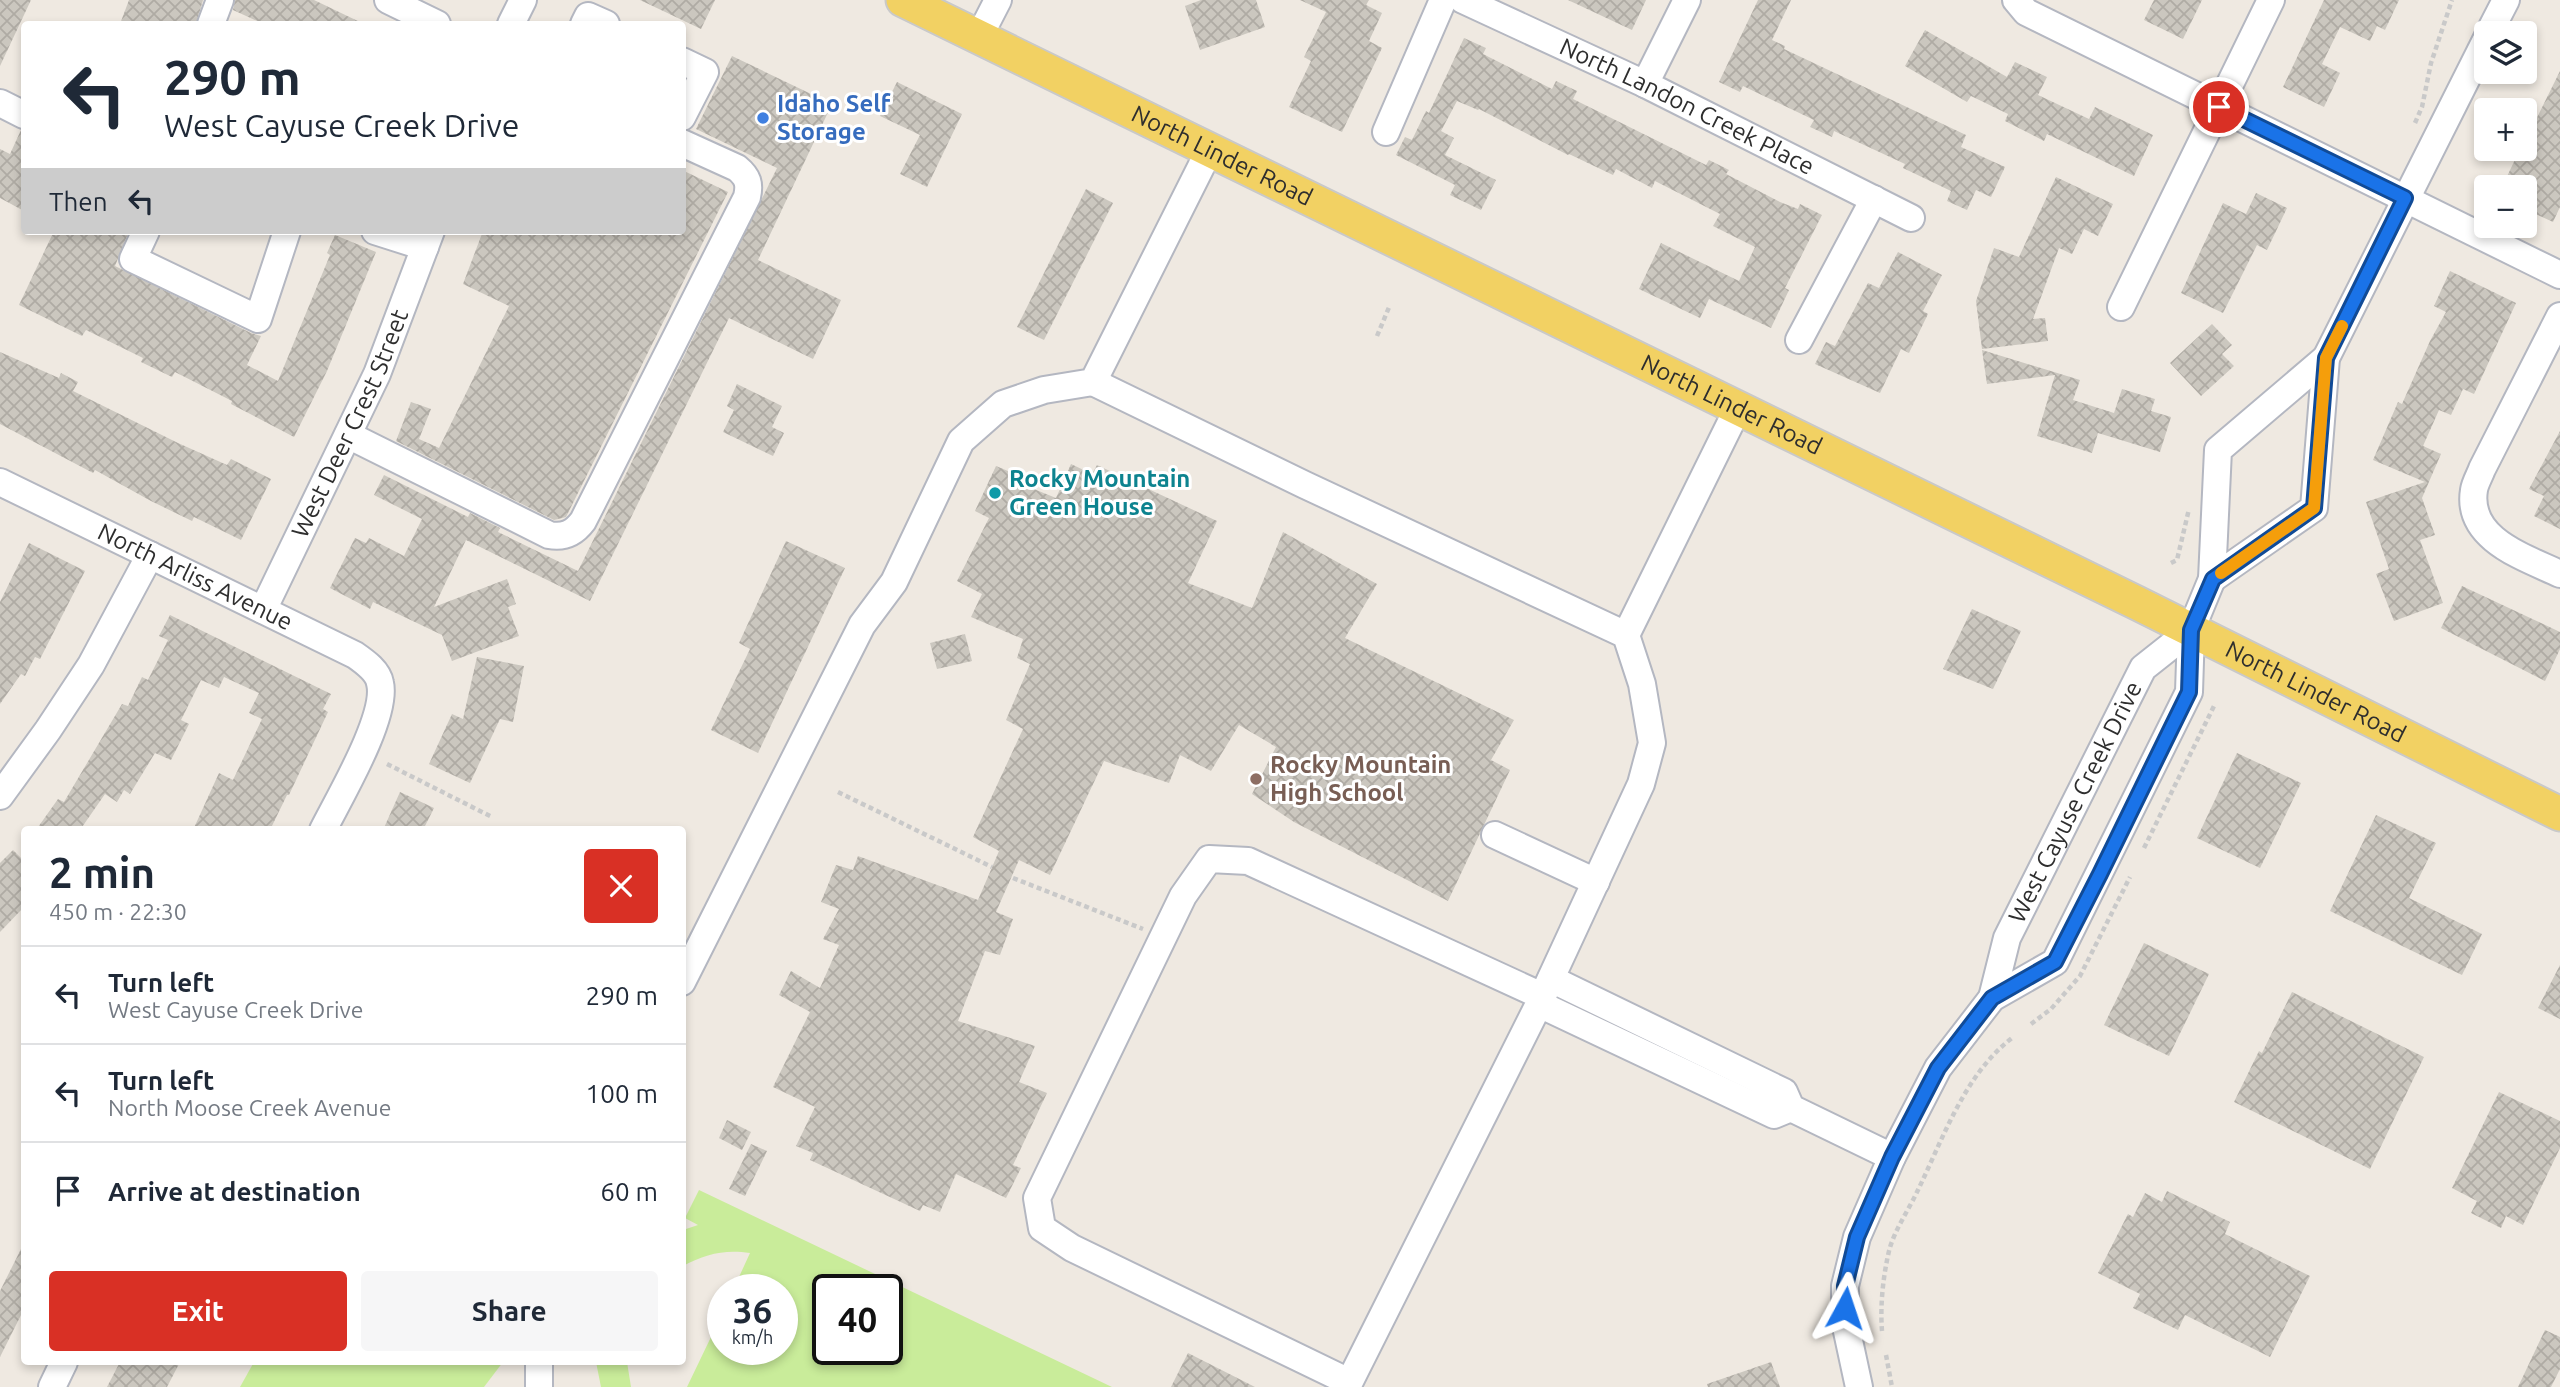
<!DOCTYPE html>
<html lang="en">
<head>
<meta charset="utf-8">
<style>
	body { margin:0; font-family:Ubuntu,sans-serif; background:#f6f6f7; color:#1f2937; height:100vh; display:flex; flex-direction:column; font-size:26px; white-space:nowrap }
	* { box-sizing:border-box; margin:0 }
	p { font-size:23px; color:#747a83 }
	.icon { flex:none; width:38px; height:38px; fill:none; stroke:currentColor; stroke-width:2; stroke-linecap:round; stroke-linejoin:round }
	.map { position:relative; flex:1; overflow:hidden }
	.details { position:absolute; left:21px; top:826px; width:665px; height:539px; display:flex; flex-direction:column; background:#fff; border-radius:7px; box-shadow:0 4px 10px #0003 }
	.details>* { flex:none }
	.top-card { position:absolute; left:21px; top:21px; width:665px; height:214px; border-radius:7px; box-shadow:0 4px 10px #0003; background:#fff; color:#1f2937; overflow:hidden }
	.fabs { position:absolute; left:2474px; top:21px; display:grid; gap:14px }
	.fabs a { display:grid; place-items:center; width:63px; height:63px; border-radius:7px; background:#fff; box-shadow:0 4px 10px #0003; font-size:35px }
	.speed { position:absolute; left:707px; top:1274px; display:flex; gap:14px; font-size:35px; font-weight:700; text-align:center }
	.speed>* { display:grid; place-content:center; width:91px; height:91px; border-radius:50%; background:#fff; box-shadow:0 4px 10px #0003; line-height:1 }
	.speed small { font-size:18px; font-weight:400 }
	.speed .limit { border:4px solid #111; border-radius:10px; background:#fff; color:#111 }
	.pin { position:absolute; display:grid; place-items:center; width:60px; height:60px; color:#fff; margin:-30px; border:4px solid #fff; border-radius:50%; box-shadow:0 2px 7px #0007 }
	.me { position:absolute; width:77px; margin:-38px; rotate:5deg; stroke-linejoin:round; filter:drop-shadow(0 0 5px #0008) }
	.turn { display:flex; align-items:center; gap:24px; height:147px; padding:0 28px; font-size:32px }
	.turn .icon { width:91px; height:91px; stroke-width:2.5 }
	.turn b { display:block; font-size:49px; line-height:60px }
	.then { display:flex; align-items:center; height:66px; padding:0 28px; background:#0003; gap:14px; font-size:26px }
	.round { display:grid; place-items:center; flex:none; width:74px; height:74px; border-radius:7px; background:#f6f6f7 }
	.head { display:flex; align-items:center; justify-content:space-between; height:119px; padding:0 28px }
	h1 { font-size:42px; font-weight:700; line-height:52px }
	.primary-button { display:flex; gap:14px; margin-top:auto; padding:14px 28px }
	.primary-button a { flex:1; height:80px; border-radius:7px; background:#d93025; color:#fff; font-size:28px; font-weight:700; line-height:80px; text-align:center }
	.primary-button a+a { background:#f6f6f7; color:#1f2937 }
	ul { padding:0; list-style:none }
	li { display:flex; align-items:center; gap:21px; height:98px; padding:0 28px; border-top:2px solid #e0e1e3 }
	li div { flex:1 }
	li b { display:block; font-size:26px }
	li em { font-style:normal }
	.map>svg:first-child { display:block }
	.pitch { fill:#c9ec9a; fill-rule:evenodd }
	.building { fill:url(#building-cross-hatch) }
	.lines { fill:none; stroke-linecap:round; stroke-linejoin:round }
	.minor-casing { stroke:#b4b7c1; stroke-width:30 }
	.major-casing { stroke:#c9c9c9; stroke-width:37 }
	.path { stroke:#c9c9c9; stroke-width:4.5; stroke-dasharray:5 3.5; stroke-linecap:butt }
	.minor { stroke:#fff; stroke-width:26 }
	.major { stroke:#f2d163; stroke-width:33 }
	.route-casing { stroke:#114b97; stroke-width:18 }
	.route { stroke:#1a73e8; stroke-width:12 }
	.slow { stroke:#f59e0b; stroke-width:12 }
	.shop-dot { fill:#3f7fe0; stroke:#fff; stroke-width:2.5 }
	.culture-dot { fill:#0f9aa8; stroke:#fff; stroke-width:2.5 }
	.education-dot { fill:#8d6e63; stroke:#fff; stroke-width:2.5 }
	.labels { text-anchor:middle; stroke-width:6; stroke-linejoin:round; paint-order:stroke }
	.shop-label { font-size:24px; font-weight:bold; fill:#366cbe; stroke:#fff; text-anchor:start }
	.street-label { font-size:24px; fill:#2e2e2e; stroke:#fff }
	.culture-label { font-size:24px; font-weight:bold; fill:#0d838f; stroke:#fff; text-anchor:start }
	.education-label { font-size:24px; font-weight:bold; fill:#785e54; stroke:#fff; text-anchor:start }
</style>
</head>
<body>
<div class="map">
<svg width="2560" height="1387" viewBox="0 0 2560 1387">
	<defs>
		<pattern id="building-cross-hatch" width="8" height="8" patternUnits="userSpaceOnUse" patternTransform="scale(1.75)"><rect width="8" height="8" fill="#cbc7bf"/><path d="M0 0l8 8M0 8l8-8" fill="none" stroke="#afaba4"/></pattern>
	</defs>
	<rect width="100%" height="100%" fill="#efe9e1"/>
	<!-- pitch -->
	<g class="pitch">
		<path d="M699 1190 1112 1387H687L723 1312V1349H782V1290H733L750 1253C725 1249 705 1254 683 1266V1230L698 1225 685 1218ZM828 1290H887V1349H828Z"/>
		<polygon points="254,1362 503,1362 484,1387 240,1387"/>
		<polygon points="596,1362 627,1362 631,1387 601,1387"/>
	</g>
	<!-- building -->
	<g class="building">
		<polygon points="0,0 31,0 0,66"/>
		<polygon points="129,0 203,0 196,24 120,24"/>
		<polygon points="235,0 314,0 364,24 264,24 233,10"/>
		<polygon points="640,0 715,0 701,29"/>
		<polygon points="1201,0 1256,0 1265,27 1200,50 1185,6"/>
		<polygon points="1300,0 1369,0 1366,5 1382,13 1369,41 1382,48 1342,132 1289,107 1311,61 1304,57 1326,12"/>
		<polygon points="1568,0 1646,0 1632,30"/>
		<polygon points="1758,0 1791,0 1772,40 1785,46 1784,49 1966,135 1961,147 2005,167 1991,197 1976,190 1967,210 1947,201 1951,191 1903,168 1905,164 1834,131 1832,137 1810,127 1814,120 1743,86 1740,92 1719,82"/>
		<polygon points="2154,0 2202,0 2183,39 2144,20"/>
		<polygon points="2324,0 2399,0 2385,30 2377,26 2370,41 2340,27 2322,64 2340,73 2324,107 2283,87"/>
		<polygon points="1925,30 2007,77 2015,62 2047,77 2038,95 2089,119 2095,107 2153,135 2134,176 2047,134 2044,141 2005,121 2008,114 1971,96 1967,102 1905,66"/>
		<polygon points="1464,38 1486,48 1483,54 1552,89 1556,81 1577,91 1573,99 1706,165 1709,160 1729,170 1726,174 1780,202 1798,209 1800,204 1822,215 1785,288 1789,290 1771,328 1709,299 1700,318 1639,289 1661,243 1739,281 1755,247 1713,226 1720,214 1655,181 1652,188 1616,169 1613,175 1569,154 1568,155 1479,109 1478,110 1457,101 1441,131 1454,138 1445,155 1496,180 1481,210 1450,195 1455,185 1396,155 1405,137 1412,140 1426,111 1429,113"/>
		<polygon points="732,56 832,104 758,260 841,300 813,359 729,318 590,601 466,540 434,607 507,579 516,604 508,607 519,636 452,661 442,635 373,602 370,609 330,588 355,538 366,543 369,538 404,556 422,519 374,495 384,475 468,517 470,513 500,528 498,532 578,571 777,168 696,129"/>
		<polygon points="2560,71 2560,207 2553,222 2525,209 2525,187 2502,187 2520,149 2525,149 2525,142"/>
		<polygon points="897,82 962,114 927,187 900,174 920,135 880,116"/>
		<polygon points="21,130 24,131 24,211 0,198 0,149 10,154"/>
		<polygon points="682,170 728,192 566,517 554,520 396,441 411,402 431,409 419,439 439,448 509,306 463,284 483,231 682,231"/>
		<polygon points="2056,177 2113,204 2098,236 2084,229 2072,254 2059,248 2033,319 2045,318 2048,341 1982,349 1976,301 1994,248 2019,257"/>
		<polygon points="1086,189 1113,203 1044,340 1017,327"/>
		<polygon points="2256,193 2287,208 2267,250 2257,245 2223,313 2181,293 2223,203 2246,214"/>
		<polygon points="54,231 129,231 115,266 251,333 261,336 247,365 278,381 330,255 327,253 335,235 376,252 327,371 294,437 231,404 232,401 175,372 172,377 141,362 143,358 86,330 82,336 19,305"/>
		<polygon points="1898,252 1942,275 1923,311 1928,314 1909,353 1901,349 1880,393 1815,364 1826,342 1835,346 1868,283 1879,288"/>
		<polygon points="2450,271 2516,303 2474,394 2463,389 2451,415 2439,410 2423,446 2441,454 2422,498 2435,535 2420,540 2443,603 2394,621 2376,574 2389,569 2366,502 2425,482 2373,460 2398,402 2402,404 2430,341 2446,312 2434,306"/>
		<polygon points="2212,324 2232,345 2222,354 2234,366 2201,396 2170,363"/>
		<polygon points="1982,350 2080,380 2073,400 2114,413 2122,389 2155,399 2151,411 2171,417 2160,452 2098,433 2092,453 2037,436 2055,375 1987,384"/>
		<polygon points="0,352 59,378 61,373 78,382 73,391 178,443 227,465 231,459 271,479 241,540 194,517 192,521 151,501 95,470 93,473 0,424"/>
		<polygon points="737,384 782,406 772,427 784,433 773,456 723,432 734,410 727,406"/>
		<polygon points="2560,431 2560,529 2534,516 2544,496 2529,489"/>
		<polygon points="1071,464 1092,474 1097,465 1217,521 1188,583 1252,608 1283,532 1377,584 1345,638 1514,720 1491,760 1510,770 1448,901 1294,822 1252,794 1276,747 1239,725 1211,771 1180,755 1169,783 1104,761 1050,875 1019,860 996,912 1013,919 1000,955 985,951 958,1021 1035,1046 1019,1082 1047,1093 1013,1165 1021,1168 1006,1198 956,1174 940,1212 923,1205 920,1211 810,1160 813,1153 796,1146 815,1107 773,1087 810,1012 779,995 791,971 820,988 839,945 823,939 839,909 821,902 836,865 853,870 858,856 978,900 999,851 973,837 1023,729 1006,720 1030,664 1017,658 1023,639 971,617 982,594 957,581 989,518 975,511 996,466 1015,474 1012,480 1056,498"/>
		<polygon points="786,541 845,568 758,753 711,730 750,649 739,643"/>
		<polygon points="29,543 85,571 40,659 35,657 25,676 21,674 0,704 0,602"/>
		<polygon points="2462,586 2560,632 2560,649 2545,681 2441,628"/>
		<polygon points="1972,609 2021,631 1993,689 1943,669"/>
		<polygon points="170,615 331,694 323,709 328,712 289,795 287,795 270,830 193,830 219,773 233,780 262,719 249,713 259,693 224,677 219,688 201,680 181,720 189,724 171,760 155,753 130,794 124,790 117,802 105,794 80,830 36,830 58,799 64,802 122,704 128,706 142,677 148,680 168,640 159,636"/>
		<polygon points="965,634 972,661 937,669 930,643"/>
		<polygon points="477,657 524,666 513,722 500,719 470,783 429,764 452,714 463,719"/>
		<polygon points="2237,753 2301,783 2260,868 2197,838"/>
		<polygon points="400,792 434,808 423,830 383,830"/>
		<polygon points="2376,815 2436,843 2409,898 2482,934 2462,975 2330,911"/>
		<polygon points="13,850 24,861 24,907 0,932 0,863"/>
		<polygon points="2144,943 2209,974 2169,1056 2104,1025"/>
		<polygon points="2560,965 2560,1019 2538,1008"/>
		<polygon points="2292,992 2424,1057 2370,1169 2234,1102 2259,1051 2262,1053"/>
		<polygon points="2499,1092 2560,1121 2560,1148 2523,1225 2506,1216 2501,1228 2471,1213 2477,1201 2452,1188"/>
		<polygon points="727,1120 751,1132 742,1150 719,1138"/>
		<polygon points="751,1144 767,1151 745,1196 729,1189"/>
		<polygon points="2167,1191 2230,1222 2225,1234 2310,1276 2270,1357 2185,1315 2178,1330 2133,1308 2140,1294 2098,1273 2128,1214 2133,1217 2145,1193 2162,1202"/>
		<polygon points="24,1243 24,1309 0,1357 0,1291"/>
		<polygon points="2545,1330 2560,1337 2560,1369 2551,1387 2518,1387"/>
		<polygon points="1188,1353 1255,1387 1171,1387"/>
		<polygon points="120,1362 180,1362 167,1387 107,1387"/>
		<polygon points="1771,1362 1780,1387 1708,1387 1707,1384"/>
	</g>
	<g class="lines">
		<!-- minor casing -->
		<g class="minor-casing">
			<g id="minor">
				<polyline points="388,0 437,24"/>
				<path id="s1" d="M1463 0 1645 84 1911 218"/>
				<polyline points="2016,0 2026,12 2560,275"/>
				<polyline points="211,24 220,0"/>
				<polyline points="511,24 523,0"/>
				<polyline points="584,24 588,16 606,24"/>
				<polyline points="2489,33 2506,0"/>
				<polyline points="979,37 998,0"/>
				<polyline points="682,61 705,72 682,117"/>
				<polyline points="1645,84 1687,0"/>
				<polyline points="0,103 24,115"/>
				<polyline points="1386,132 1443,0"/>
				<polyline points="146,231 133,259 258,319 287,231"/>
				<polyline points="375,231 425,247"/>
				<polyline points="2121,307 2271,0"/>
				<path d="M2560 316 2482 469C2480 475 2475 483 2474 490 2466 539 2524 557 2560 574"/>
				<polyline points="1799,340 1874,199"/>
				<polyline points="1093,382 1305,485 1626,635 1642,684 1652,743 1641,784 1539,1004 1347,1387"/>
				<path d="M348 435 549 535C564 538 574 533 583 521L747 197C750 184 748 177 737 168L682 143"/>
				<path id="s2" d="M0 482 355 655C365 662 378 671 380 683 388 716 339 798 323 830"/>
				<polyline points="2212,579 2314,508 2326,358 2487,38"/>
				<path id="s3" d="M263 610 377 374 431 231"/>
				<polyline points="1626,635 1738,408"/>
				<polyline points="0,796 48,730 91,665 150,555"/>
				<polyline points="1495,835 1596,882"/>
				<polyline points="1551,979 1784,1092 1791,1108 1892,1157"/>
				<polyline points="682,982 862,625 894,582 961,441 1003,404 1044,390 1093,382 1209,151"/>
				<path id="s4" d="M1992 998 2007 938 2143 668 2191 630"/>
				<polyline points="1539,1004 1774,1115 1791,1108"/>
				<polyline points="1349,1382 1072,1248 1042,1228 1037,1198 1183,896 1209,859 1248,861 1542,996"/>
				<polyline points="52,1387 64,1362"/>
				<polyline points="539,1387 539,1362"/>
				<polyline points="1859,1387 1845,1322 1845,1286 1857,1237 1892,1157 1938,1068 1992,998 2055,962 2189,692 2191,630 2212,579 2218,450 2326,358"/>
			</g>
		</g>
		<!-- major casing -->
		<g class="major-casing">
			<g id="major">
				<path id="s5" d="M903 0 2137 603 2560 814"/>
			</g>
		</g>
		<!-- path -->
		<g class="path">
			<polyline points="2415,123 2422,107 2431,63 2452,0"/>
			<polyline points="1377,336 1390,305"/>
			<polyline points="2171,563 2177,560 2189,509"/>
			<polyline points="387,764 492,817"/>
			<polyline points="838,792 992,867"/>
			<polyline points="2144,848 2215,704"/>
			<polyline points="1013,878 1143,929"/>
			<polyline points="2031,1024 2051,1009 2080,976 2130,877"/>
			<path d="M1882 1331C1880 1305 1883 1277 1889 1251 1894 1231 1908 1211 1917 1192 1943 1139 1964 1075 2012 1038"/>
			<polyline points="1886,1355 1892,1387"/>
		</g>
		<!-- minor -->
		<use href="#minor" class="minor"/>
		<!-- major -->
		<use href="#major" class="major"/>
	</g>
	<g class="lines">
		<!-- route casing -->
		<g class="route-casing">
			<polyline id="route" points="1845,1308 1845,1286 1857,1237 1892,1157 1938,1068 1992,998 2055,962 2100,874 2189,692 2191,630 2213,579 2314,508 2326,358 2405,198 2219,107"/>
		</g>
		<!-- route -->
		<use href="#route" class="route"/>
		<!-- slow -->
		<polyline class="slow" points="2221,573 2314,508 2326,358 2342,326"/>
	</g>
	<!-- markers -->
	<circle class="shop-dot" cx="763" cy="118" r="7"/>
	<circle class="culture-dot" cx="995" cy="493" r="7"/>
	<circle class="education-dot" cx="1256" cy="779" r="7"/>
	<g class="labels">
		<!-- shop labels -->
		<g class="shop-label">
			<text x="777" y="112">Idaho Self<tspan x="777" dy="28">Storage</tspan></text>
		</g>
		<!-- street labels -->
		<g class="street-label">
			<text dy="8" stroke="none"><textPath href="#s1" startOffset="248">North Landon Creek Place</textPath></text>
			<text dy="8" stroke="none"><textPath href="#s5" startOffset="355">North Linder Road</textPath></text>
			<text dy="8" stroke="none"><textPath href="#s5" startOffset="922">North Linder Road</textPath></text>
			<text dy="8" stroke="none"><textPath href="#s3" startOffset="206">West Deer Crest Street</textPath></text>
			<text dy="8" stroke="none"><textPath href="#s2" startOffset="217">North Arliss Avenue</textPath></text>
			<text dy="8" stroke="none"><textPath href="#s5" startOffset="1573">North Linder Road</textPath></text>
			<text dy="8" stroke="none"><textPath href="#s4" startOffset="214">West Cayuse Creek Drive</textPath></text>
		</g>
		<!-- culture labels -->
		<g class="culture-label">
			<text x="1009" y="487">Rocky Mountain<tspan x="1009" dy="28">Green House</tspan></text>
		</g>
		<!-- education labels -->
		<g class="education-label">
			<text x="1270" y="773">Rocky Mountain<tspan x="1270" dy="28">High School</tspan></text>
		</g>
	</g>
</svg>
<div class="fabs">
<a><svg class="icon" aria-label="layers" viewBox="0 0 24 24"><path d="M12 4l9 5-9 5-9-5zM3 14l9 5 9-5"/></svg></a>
<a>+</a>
<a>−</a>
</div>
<div class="speed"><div>36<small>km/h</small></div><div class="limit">40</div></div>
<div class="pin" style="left:2219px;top:107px;background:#d93025"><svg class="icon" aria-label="arrive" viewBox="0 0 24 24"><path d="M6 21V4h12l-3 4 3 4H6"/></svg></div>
<svg class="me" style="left:1845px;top:1308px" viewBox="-20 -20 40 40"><path d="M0-17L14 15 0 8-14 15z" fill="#1a73e8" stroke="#fff" stroke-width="4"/></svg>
<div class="top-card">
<div class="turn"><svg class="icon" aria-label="left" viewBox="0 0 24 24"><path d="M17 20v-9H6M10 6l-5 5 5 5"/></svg><div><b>290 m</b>West Cayuse Creek Drive</div></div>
<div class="then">Then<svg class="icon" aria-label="left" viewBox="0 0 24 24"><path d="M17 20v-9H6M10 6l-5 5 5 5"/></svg></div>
</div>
<section class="details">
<div class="head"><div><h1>2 min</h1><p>450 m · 22:30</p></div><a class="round" style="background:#d93025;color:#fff"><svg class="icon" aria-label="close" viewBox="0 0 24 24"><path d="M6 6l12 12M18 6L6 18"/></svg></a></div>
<ul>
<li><svg class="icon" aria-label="left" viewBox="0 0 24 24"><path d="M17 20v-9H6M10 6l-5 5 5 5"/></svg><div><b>Turn left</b><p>West Cayuse Creek Drive</p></div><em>290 m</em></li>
<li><svg class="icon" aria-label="left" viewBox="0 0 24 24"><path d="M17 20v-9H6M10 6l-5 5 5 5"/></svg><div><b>Turn left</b><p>North Moose Creek Avenue</p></div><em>100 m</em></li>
<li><svg class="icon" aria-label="arrive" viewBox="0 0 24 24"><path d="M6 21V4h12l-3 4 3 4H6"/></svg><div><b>Arrive at destination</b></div><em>60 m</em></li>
</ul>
<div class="primary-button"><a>Exit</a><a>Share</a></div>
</section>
</div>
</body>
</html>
